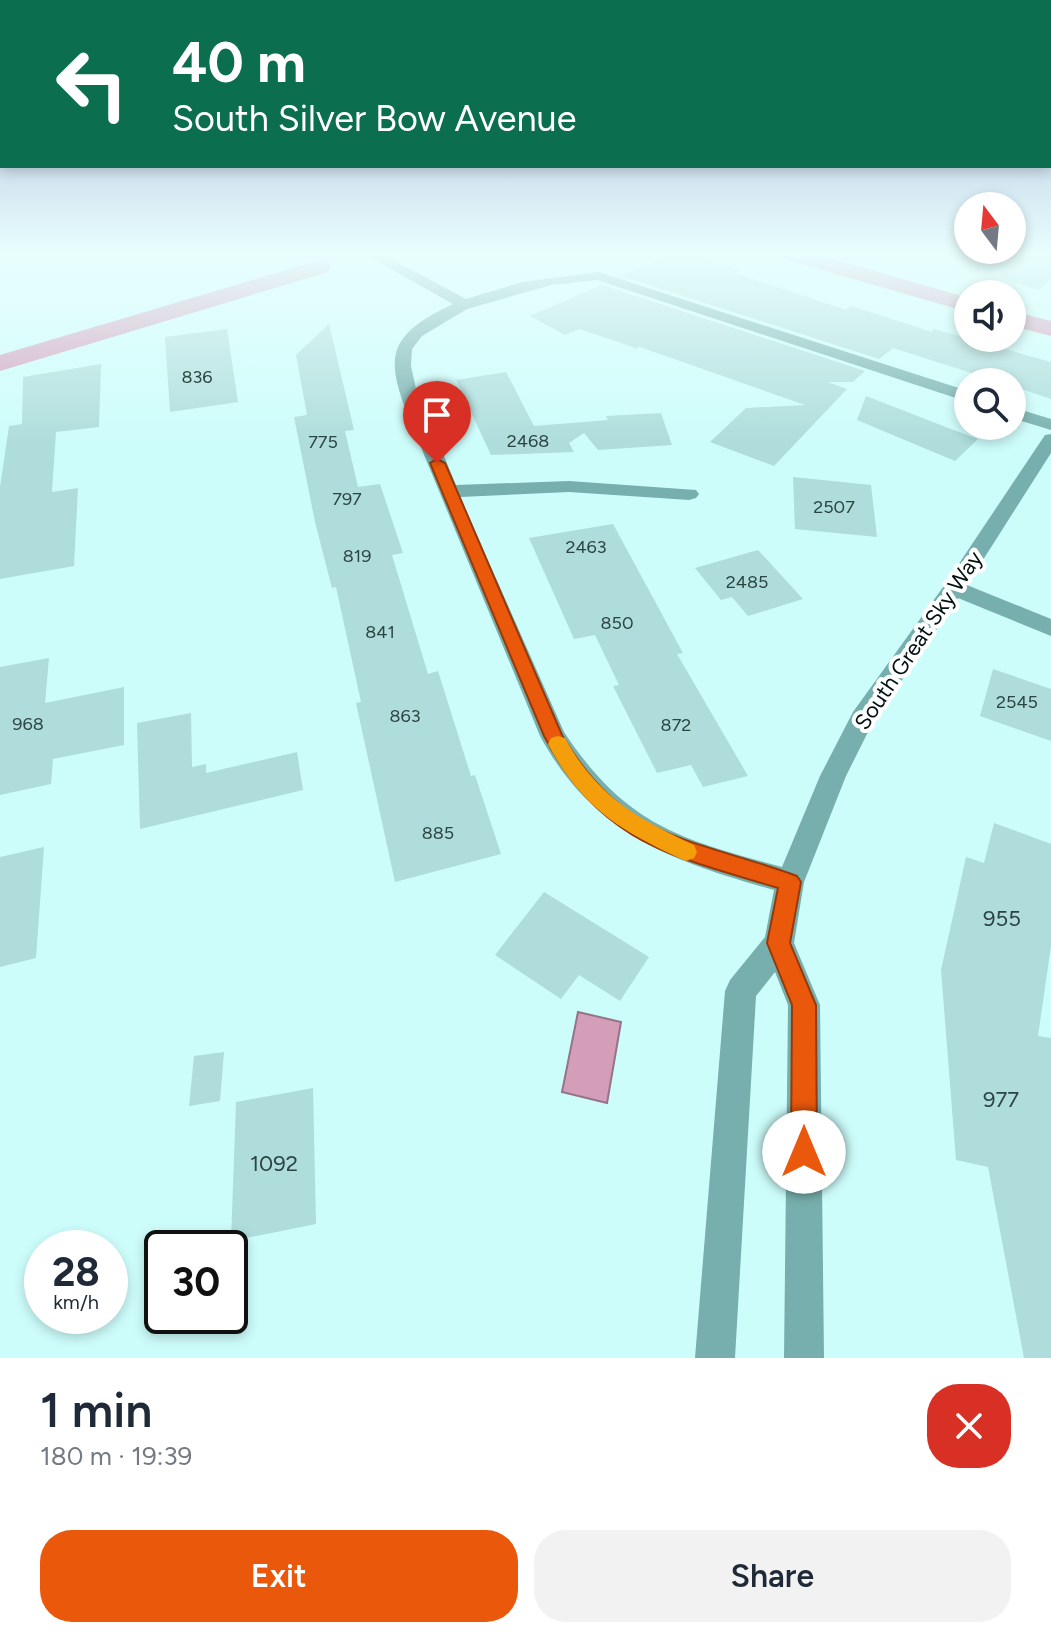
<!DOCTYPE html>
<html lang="en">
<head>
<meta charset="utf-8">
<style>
	body { margin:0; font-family:Figtree,sans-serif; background:#f2f2f3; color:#1f2937; height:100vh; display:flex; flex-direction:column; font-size:30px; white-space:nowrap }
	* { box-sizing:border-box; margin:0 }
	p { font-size:26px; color:#747a83 }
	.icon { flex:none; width:44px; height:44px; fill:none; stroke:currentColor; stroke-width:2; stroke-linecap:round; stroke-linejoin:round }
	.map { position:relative; height:1358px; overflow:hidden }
	.side { display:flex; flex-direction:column; background:#fff; flex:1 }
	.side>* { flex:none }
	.hud { position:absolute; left:0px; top:0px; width:1052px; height:168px; box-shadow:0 4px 12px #0003; background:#0b6e4f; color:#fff; overflow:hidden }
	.needle { width:52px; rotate:344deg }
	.buttons { position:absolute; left:954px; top:192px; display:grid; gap:16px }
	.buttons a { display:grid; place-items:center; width:72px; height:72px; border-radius:50%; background:#fff; box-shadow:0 4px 12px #0003; font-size:40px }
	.speed { position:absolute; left:24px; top:1230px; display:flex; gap:16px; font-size:40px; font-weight:700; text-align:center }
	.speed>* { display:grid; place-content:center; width:104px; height:104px; border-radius:50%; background:#fff; box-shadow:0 4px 12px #0003; line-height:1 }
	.speed small { font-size:20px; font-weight:400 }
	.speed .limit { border:4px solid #111; border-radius:12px; background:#fff; color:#111 }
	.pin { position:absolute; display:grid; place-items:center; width:68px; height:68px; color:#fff; margin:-82px -34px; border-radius:50% 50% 50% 0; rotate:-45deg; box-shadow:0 0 8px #0007 }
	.pin .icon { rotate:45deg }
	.me { position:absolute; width:88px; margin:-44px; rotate:0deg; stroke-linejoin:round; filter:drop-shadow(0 0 6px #0008) }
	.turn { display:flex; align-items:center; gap:28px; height:168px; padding:0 40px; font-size:36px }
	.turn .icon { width:104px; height:104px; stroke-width:2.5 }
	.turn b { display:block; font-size:56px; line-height:68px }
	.round { display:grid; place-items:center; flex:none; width:84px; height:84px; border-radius:32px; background:#f2f2f3 }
	.headline { display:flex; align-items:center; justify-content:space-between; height:136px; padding:0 40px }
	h1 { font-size:48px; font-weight:600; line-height:60px }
	.button { display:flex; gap:16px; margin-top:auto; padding:16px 40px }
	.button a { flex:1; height:92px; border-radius:32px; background:#ea580c; color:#fff; font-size:32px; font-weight:600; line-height:92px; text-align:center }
	.button a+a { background:#f2f2f3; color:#1f2937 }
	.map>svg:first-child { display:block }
	.water { fill:#d49eb9; stroke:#957487; stroke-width:2 }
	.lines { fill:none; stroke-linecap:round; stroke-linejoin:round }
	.canal { fill:#d49eb9; fill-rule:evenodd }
	.building { fill:#aedddb }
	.street { fill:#76afad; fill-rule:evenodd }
	.route { fill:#ea580c; stroke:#983908; stroke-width:2 }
	.slow { fill:#f59e0b }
	.labels { text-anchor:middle; stroke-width:8; stroke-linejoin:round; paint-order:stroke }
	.number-label { font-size:18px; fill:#2d4444 }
	.street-label { font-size:22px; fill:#021111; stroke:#fff }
	.near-number-label { font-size:22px; fill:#2d4444 }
</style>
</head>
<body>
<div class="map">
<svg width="1051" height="1358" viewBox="0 0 1051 1358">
	<rect width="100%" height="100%" fill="#cdfdfb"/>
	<!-- water -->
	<polygon class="water" points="578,1012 621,1022 607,1103 562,1092"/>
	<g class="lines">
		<!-- canal -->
		<g class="canal">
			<polygon points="784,255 820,255 968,298 968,312 787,260"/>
			<polygon points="320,260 328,262 331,267 328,272 0,371 0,355"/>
			<polygon points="1012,311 1051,321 1051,336 1012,326"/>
		</g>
	</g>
	<!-- building -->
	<g class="building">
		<polygon points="671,255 698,255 740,270 735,273 846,310 851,306 932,332 934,329 1051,362 1051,399 1012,386 1012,382 1000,382 893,348 879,359 621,276"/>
		<polygon points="1026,255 1051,255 1051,279 1038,290 998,277"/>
		<polygon points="602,285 865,371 853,382 828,382 847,389 774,466 710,442 746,408 805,405 637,346 638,349 580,329 565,335 530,316"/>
		<polygon points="329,324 354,430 345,431 358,487 380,484 403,553 392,555 428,674 438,671 471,776 475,775 501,854 395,882 356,703 361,702 336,587 332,588 315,522 294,417 307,415 296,355"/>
		<polygon points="227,329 238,402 170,412 165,337"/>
		<polygon points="101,364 99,427 56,432 52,492 78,488 74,566 0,579 0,487 9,426 22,424 23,377"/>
		<polygon points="506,372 534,426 608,420 606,416 661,413 672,445 598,450 584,433 569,443 574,452 491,455 456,380"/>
		<polygon points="866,396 951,429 978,439 955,461 857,420"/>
		<polygon points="793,477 871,485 877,537 795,529"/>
		<polygon points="613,524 683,653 677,654 748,776 703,787 691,765 657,773 613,686 619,685 595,635 574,639 529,538"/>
		<polygon points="758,550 803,599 748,616 732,597 721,600 695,568"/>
		<polygon points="49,658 45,703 124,687 124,745 53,759 51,784 0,795 0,667"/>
		<polygon points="993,669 1051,689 1051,741 980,716"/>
		<polygon points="191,713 192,767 206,764 206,773 297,752 303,790 140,829 137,723"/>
		<polygon points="994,823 1051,844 1051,946 1038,1036 1051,1038 1051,1358 1024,1358 988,1167 956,1160 941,970 966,857 984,863"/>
		<polygon points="44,847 36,958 0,967 0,857"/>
		<polygon points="544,892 649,957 620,1001 579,975 561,999 495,955"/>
		<polygon points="224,1052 220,1101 189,1106 194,1056"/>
		<polygon points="313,1088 316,1224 231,1241 236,1102"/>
	</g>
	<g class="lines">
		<!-- street -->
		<g class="street">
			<path d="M366 255H384L466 299 522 282 598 272 968 391V402L597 280 551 285 467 309 422 336 412 349 411 366 416 389 456 485 569 481 696 490 699 494 696 498 689 500 569 492 460 497 564 732C626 825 679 839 782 867L820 776 853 712 946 583 1045 435 1051 434V453L967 585 1051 619V636L958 598 872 724 846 776 804 882 794 943 820 1005 824 1358H784L788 1005 775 972 756 996 735 1358H695L725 991 730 980 765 937 774 890C672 861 594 835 540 736L411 423C384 357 386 336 453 304Z"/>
			<polygon points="1012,407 1051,419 1051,430 1012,418"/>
		</g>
	</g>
	<!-- sky -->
	<linearGradient id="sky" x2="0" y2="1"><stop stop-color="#a0abd5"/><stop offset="0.57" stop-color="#e8fefd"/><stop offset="1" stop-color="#e8fefd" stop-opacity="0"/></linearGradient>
	<rect width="1051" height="445" fill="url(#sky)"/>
	<!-- route -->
	<path class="route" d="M437 459 445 463 562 735C624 842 694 838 797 876L801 882 790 943 816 1005 817 1152 813 1161 804 1165 795 1161 791 1152 792 1005 767 943 778 888C669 855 602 844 544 736L430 463Z"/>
	<!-- slow -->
	<path class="slow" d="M558 736 565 738C597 796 636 818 694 845L697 852 694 858 686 861 679 858C616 828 582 807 548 744L551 738Z"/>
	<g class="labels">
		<!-- number labels -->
		<g class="number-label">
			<text x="197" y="383">836</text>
			<text x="528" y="447">2468</text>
			<text x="323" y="448">775</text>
			<text x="347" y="505">797</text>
			<text x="834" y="513">2507</text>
			<text x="586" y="553">2463</text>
			<text x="357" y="562">819</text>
			<text x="747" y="588">2485</text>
			<text x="617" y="629">850</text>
			<text x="380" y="638">841</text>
			<text x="1017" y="708">2545</text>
			<text x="405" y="722">863</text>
			<text x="28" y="730">968</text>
			<text x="676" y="731">872</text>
			<text x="438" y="839">885</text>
		</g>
		<!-- street labels -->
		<g class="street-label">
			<text transform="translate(918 640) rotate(-56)" y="8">South Great Sky Way</text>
		</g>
		<!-- near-number labels -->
		<g class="near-number-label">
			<text x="1002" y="926">955</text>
			<text x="1001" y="1107">977</text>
			<text x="274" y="1171">1092</text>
		</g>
	</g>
</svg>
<div class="buttons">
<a><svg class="needle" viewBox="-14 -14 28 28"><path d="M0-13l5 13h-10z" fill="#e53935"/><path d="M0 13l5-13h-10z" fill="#747a83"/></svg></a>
<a><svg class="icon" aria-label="sound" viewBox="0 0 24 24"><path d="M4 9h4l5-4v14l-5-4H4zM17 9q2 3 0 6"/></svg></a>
<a><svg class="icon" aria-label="search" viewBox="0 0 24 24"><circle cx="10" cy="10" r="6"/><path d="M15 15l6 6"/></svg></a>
</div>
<div class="speed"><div>28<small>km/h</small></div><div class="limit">30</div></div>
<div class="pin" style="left:437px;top:463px;background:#d93025"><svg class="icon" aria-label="arrive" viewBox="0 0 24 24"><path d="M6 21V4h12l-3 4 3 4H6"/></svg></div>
<svg class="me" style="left:804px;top:1152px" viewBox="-20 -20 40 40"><circle r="19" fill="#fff"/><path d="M0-13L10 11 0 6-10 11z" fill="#ea580c"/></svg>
<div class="hud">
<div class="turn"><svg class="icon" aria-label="left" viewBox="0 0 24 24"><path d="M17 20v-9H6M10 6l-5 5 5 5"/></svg><div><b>40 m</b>South Silver Bow Avenue</div></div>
</div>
</div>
<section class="side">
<div class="headline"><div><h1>1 min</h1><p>180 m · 19:39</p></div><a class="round" style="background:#d93025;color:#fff"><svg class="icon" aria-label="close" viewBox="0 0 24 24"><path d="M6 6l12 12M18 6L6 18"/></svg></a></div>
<div class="button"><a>Exit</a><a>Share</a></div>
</section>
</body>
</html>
